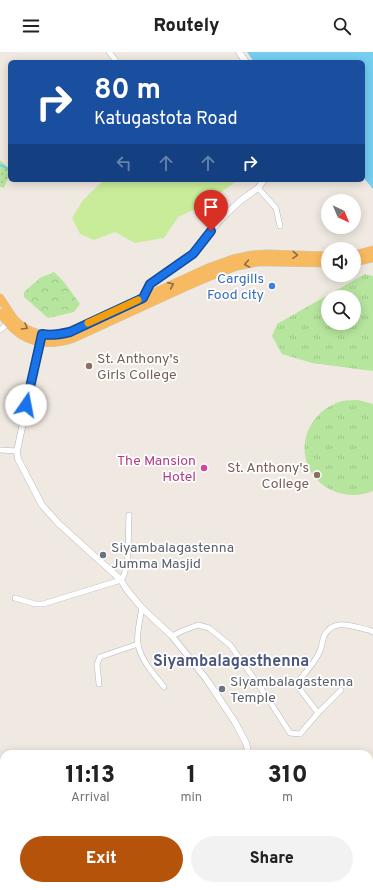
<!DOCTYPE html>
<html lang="en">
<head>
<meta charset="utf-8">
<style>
	body { margin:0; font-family:Overpass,sans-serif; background:#f2f2f2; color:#222; height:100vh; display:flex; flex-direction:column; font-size:15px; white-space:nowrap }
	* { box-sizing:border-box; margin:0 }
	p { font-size:13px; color:#767676 }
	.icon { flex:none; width:22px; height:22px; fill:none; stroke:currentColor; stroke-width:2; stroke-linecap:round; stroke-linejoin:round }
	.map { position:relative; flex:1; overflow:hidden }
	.sheet { position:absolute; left:0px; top:698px; width:373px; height:140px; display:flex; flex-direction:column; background:#fff; border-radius:12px 12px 0 0; box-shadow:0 2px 10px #0003 }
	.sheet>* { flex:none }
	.hud { position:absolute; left:8px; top:8px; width:357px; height:122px; border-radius:6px; box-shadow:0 2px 10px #0003; background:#1a4fa0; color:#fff; overflow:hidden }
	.needle { width:26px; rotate:136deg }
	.controls { position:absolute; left:321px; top:142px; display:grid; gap:8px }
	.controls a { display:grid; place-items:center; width:40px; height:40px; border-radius:50%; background:#fff; box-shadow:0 2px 10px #0003; font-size:20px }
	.pin { position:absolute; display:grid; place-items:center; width:34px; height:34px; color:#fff; margin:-41px -17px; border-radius:50% 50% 50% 0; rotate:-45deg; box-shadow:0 0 4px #0007 }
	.pin .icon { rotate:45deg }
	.me { position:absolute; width:44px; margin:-22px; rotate:12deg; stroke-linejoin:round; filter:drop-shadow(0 0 3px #0008) }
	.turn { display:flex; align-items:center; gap:14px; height:84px; padding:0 20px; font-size:18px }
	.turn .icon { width:52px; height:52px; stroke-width:2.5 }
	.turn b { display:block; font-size:28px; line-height:34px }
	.lanes { display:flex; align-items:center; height:38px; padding:0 20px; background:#0003; justify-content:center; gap:20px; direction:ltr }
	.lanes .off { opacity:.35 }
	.eta { display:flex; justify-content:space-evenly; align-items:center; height:68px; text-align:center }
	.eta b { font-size:24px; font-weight:800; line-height:28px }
	.action { display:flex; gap:8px; margin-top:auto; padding:8px 20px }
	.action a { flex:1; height:46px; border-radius:24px; background:#b45309; color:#fff; font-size:16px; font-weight:800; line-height:46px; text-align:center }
	.action a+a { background:#f2f2f2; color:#222 }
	header { display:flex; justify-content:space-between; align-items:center; height:52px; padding:0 20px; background:#fff; font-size:18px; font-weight:800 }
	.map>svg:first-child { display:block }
	.grass { fill:url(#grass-dots) }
	.forest { fill:url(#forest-crowns) }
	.park { fill:url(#park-tufts); fill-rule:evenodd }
	.pitch { fill:#c9ec9a }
	.water { fill:#75cff0 }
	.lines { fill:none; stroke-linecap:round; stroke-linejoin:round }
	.stream { stroke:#75cff0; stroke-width:2 }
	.minor-casing { stroke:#b4b7c1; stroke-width:6 }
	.tertiary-casing { stroke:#b4b7c1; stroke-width:7 }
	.trunk-casing { stroke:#c9c9c9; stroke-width:9 }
	.minor { stroke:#fff; stroke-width:5 }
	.tertiary { stroke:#fff; stroke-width:6 }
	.trunk { stroke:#f8ba60; stroke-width:8 }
	.rail { stroke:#a3a6b8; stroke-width:2 }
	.oneway { stroke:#896d44 }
	.route-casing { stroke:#114b97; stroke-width:10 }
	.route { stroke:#1a73e8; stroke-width:7 }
	.slow { stroke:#f59e0b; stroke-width:7 }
	.shop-dot { fill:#3f7fe0; stroke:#fff; stroke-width:1.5 }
	.education-dot { fill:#8d6e63; stroke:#fff; stroke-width:1.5 }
	.hotel-dot { fill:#d1479c; stroke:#fff; stroke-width:1.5 }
	.worship-dot { fill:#6b7280; stroke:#fff; stroke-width:1.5 }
	.labels { text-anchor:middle; stroke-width:3.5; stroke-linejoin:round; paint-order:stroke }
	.shop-label { font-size:14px; fill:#366cbe; stroke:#fff; text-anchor:end }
	.education-label { font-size:14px; fill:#785e54; stroke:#fff; text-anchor:start }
	.hotel-label { font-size:14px; fill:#b23c85; stroke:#fff; text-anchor:end }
	.worship-label { font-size:14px; fill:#5b616d; stroke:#fff; text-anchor:start }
	.quarter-label { font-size:16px; font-weight:bold; fill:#4d5680; stroke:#fff }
</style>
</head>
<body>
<header><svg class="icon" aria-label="menu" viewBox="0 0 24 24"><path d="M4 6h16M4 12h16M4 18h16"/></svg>Routely<svg class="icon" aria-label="search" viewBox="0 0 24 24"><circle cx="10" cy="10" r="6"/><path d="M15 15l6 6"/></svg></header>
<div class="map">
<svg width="373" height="838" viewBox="0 0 373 838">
	<defs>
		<pattern id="grass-dots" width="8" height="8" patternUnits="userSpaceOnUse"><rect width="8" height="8" fill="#b6e59e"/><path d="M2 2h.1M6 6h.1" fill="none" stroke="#9dc588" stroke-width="1.8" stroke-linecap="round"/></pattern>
		<pattern id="forest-crowns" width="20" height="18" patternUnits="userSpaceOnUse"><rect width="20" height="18" fill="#b6e59e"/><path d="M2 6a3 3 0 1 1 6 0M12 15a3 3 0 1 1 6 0" fill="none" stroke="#9dc588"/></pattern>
		<pattern id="park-tufts" width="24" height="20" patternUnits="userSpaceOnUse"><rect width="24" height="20" fill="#b6e59e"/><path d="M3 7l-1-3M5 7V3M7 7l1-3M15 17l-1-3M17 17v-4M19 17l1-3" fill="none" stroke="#9dc588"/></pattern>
	</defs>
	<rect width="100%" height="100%" fill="#efe9e1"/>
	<!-- grass -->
	<polygon class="grass" points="0,108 10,117 10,121 4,136 0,135"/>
	<!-- forest -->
	<polygon class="forest" points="54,220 64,230 80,252 74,260 48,266 24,245 24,240 40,226"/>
	<!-- park -->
	<g class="park">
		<path d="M365 222 373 224V319L312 311 282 302 272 284 277 272ZM328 245H354V271H328Z"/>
		<path d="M358 348 373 352V439C346 450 314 437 306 408 299 382 317 355 343 349 348 348 353 348 358 348Z"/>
		<polygon points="4,832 4,834 47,834 51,838 0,838 0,834"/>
	</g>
	<!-- pitch -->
	<polygon class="pitch" points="106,128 238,128 202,154 178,165 164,186 135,191 115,180 94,188 80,182 72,166 83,148 103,129"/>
	<!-- water -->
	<g class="water">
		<polygon points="247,0 373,0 373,137 363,125 363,10 254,10"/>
		<polygon points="373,759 373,838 350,838 352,834 369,834 369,789 371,784"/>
	</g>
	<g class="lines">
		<!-- stream -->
		<polyline class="stream" points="0,113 10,118"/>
		<!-- minor casing -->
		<g class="minor-casing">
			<g id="minor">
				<polyline points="109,0 117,10"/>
				<polyline points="258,136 276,156 280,174"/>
				<polyline points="0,278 8,271"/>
				<polyline points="0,398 17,399"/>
				<path d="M15 546 35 552H43L121 528C130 518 128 478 129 463"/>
				<path d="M142 556C140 566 136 584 138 593 142 610 154 622 164 635"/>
				<polyline points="172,584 182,579 198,573 209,576 230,593 265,642 290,681 300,682 318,661 341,638"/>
				<polyline points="99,632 97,612 100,605 138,592"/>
				<path d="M318 661 296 632C304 622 315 611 320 599 322 595 322 589 324 584 334 565 353 575 369 578L373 580"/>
			</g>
		</g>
		<!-- tertiary casing -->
		<g class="tertiary-casing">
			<g id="tertiary">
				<polyline points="239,0 246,10"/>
				<polyline points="142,248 145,241 150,232 193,202 220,168 240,149 258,136 264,128"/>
				<polyline points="41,286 17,399 18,407 42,453 58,471 121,528 127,538 142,556 172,584 207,628 235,670 246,691 248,699 247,702"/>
				<polyline points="0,828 4,825"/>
				<polyline points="69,834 74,838"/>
				<polyline points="233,838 234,834"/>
			</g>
		</g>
		<!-- trunk casing -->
		<g class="trunk-casing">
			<g id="trunk">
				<polyline points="354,203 373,198"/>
				<polyline points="354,210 373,206"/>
				<path d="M0 246C5 253 9 261 14 267 32 286 55 286 77 276L208 216 233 207 252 203 267 202 328 204"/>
				<path d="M0 261C5 267 9 273 15 278 31 293 55 293 74 286L185 235 208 225 237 214 258 210H271L328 211"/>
			</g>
		</g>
		<!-- minor -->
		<use href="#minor" class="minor"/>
		<!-- tertiary -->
		<use href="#tertiary" class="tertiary"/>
		<!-- trunk -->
		<use href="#trunk" class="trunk"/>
		<!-- rail -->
		<g class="rail">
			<polyline points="0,775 4,776"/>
			<polyline points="89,834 92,838"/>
		</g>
	</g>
	<!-- one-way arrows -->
	<defs><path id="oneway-chevron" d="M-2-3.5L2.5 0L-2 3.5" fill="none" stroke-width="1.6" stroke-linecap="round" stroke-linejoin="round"/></defs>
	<g class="oneway">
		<use href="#oneway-chevron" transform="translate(295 203) rotate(3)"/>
		<use href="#oneway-chevron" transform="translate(247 212) rotate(170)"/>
		<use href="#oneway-chevron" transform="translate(171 233) rotate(-24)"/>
		<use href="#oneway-chevron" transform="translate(25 275) rotate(30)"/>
	</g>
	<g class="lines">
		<!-- route casing -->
		<g class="route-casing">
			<path id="route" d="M26 353 42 282C52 284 61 282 70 280L143 246 150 232 193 202 211 179"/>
		</g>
		<!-- route -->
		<use href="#route" class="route"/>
		<!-- slow -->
		<polyline class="slow" points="88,271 138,248"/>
	</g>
	<!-- markers -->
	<circle class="shop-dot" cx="272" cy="234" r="4"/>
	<g class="education-dot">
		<circle cx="89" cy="314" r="4"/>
		<circle cx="317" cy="423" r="4"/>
	</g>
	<circle class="hotel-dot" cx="204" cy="416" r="4"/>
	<g class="worship-dot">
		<circle cx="103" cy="503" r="4"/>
		<circle cx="222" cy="637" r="4"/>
	</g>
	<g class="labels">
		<!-- shop labels -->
		<g class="shop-label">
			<text x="264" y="231">Cargills<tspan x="264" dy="16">Food city</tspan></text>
		</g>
		<!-- education labels -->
		<g class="education-label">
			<text x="97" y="311">St. Anthony's<tspan x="97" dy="16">Girls College</tspan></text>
			<text x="309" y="420" text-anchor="end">St. Anthony's<tspan x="309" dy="16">College</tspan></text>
		</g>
		<!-- hotel labels -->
		<g class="hotel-label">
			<text x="196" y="413">The Mansion<tspan x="196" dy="16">Hotel</tspan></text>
		</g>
		<!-- worship labels -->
		<g class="worship-label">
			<text x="111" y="500">Siyambalagastenna<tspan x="111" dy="16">Jumma Masjid</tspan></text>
			<text x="230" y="634">Siyambalagastenna<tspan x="230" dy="16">Temple</tspan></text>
		</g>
		<!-- quarter labels -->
		<g class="quarter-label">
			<text x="231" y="614">Siyambalagasthenna</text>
		</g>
	</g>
</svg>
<div class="controls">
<a><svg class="needle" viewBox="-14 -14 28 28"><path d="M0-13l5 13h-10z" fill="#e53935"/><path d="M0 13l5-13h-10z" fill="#767676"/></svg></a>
<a><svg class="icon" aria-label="sound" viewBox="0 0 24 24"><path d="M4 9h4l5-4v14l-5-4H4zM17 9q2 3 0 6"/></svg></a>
<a><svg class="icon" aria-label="search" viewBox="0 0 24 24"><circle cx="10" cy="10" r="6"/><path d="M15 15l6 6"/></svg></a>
</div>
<div class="pin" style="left:211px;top:179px;background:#d93025"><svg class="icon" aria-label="arrive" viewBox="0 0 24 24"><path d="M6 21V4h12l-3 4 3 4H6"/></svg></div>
<svg class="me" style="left:26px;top:353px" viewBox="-20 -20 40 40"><circle r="19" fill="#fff"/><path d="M0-13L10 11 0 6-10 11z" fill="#1a73e8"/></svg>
<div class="hud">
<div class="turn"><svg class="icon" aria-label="right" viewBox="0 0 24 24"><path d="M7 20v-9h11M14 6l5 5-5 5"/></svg><div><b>80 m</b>Katugastota Road</div></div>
<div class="lanes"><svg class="icon off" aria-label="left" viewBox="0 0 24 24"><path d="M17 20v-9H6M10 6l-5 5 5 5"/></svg><svg class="icon off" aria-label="ahead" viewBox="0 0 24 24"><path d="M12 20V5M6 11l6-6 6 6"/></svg><svg class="icon off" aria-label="ahead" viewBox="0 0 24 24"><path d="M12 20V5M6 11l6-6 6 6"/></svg><svg class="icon" aria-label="right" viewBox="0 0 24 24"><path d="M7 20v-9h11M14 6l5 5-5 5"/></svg></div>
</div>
<section class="sheet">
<div class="eta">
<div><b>11:13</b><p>Arrival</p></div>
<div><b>1</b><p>min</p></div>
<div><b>310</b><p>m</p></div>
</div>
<div class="action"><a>Exit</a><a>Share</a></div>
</section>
</div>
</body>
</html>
